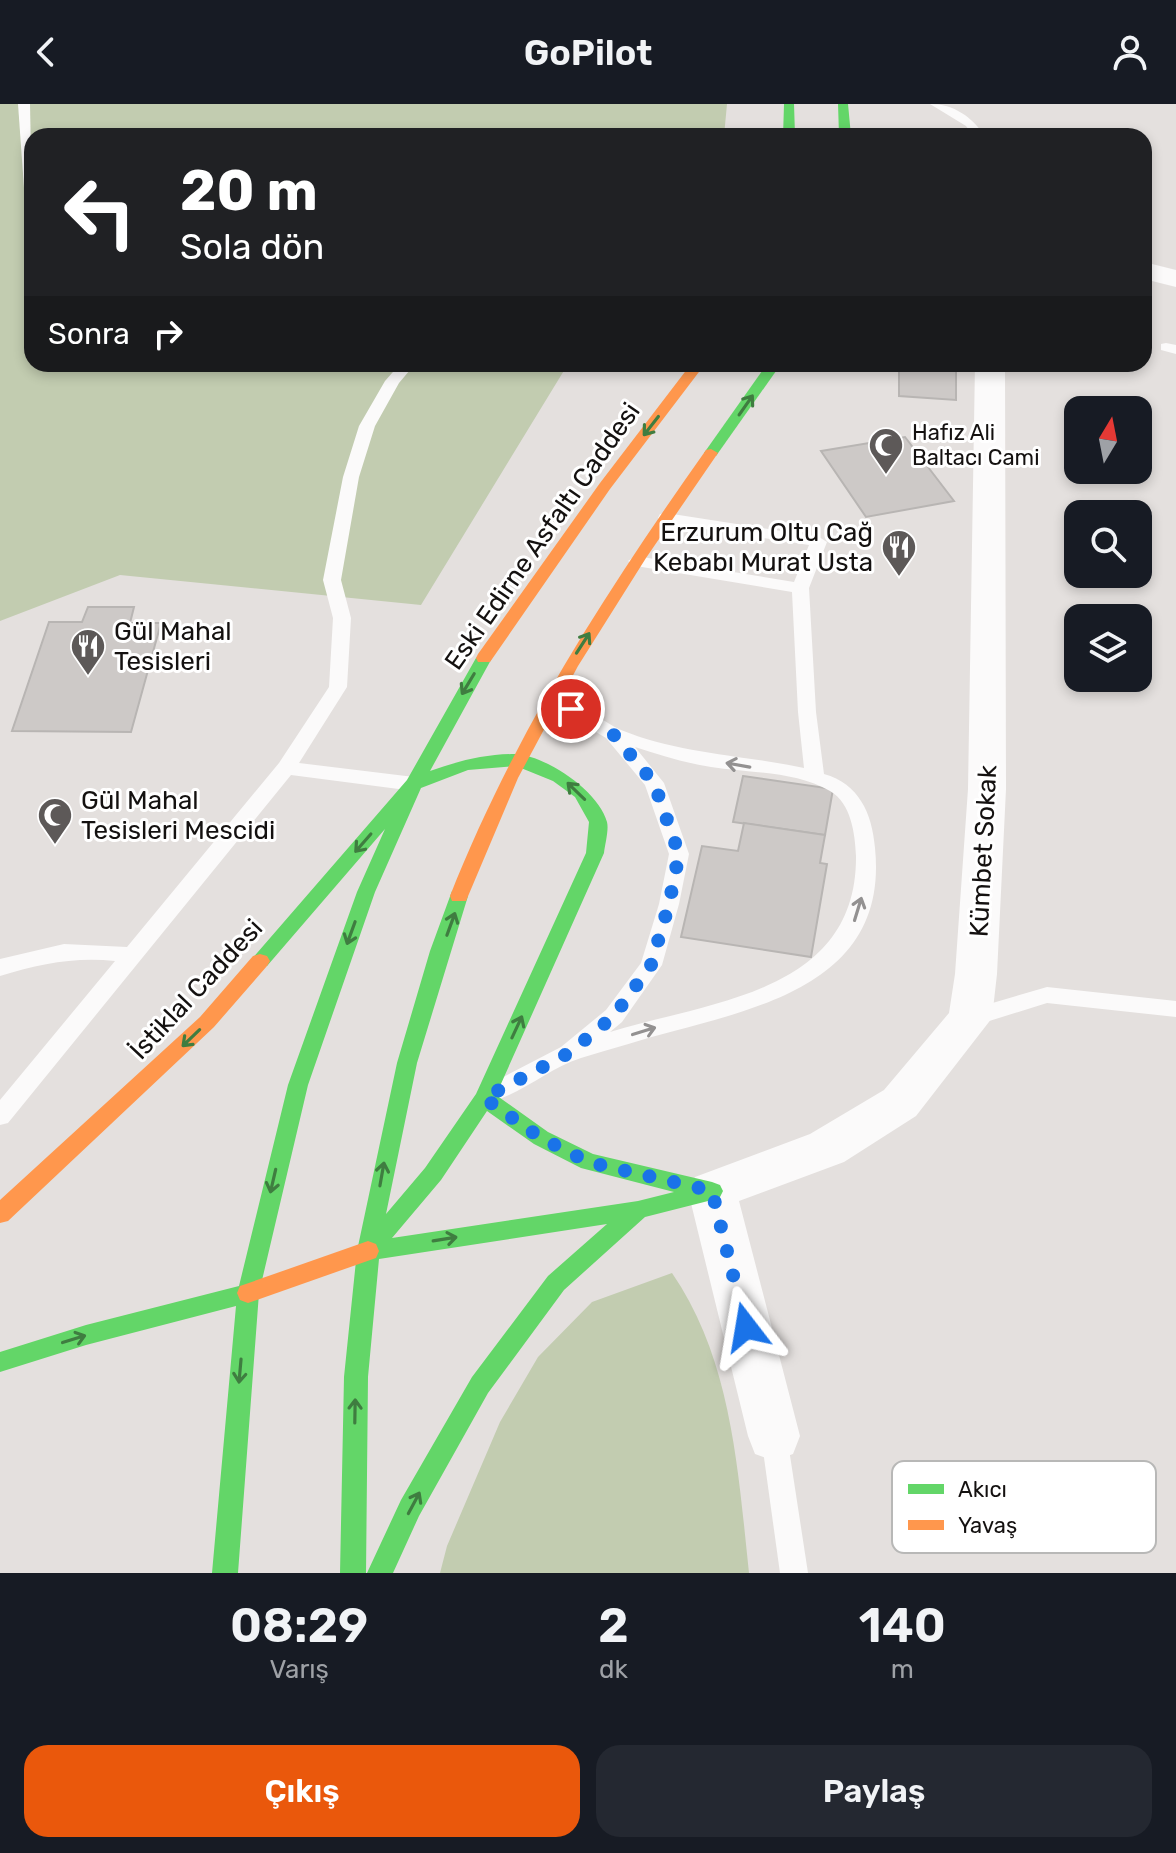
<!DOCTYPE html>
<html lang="tr">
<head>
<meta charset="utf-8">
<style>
	body { margin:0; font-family:Rubik,sans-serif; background:#242831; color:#f1f3f6; height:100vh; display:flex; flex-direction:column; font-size:30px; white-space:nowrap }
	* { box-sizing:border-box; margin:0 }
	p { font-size:26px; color:#9ea1a6 }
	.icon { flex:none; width:44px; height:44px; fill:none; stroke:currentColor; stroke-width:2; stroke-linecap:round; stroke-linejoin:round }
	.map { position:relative; height:1469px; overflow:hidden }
	.sheet { display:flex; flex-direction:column; background:#171b24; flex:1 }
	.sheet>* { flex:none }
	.top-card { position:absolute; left:24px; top:24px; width:1128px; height:244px; border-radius:24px; box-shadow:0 4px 12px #0003; background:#202124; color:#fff; overflow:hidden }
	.needle { width:52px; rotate:10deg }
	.controls { position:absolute; left:1064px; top:292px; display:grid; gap:16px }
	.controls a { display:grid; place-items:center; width:88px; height:88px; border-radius:16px; background:#171b24; box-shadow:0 4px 12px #0003; font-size:40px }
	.pin { position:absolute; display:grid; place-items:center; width:68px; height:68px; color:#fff; margin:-34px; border:4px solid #fff; border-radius:50%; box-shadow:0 2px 8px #0007 }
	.me { position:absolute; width:88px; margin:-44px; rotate:346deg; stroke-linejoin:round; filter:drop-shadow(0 0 6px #0008) }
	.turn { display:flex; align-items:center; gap:28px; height:168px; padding:0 24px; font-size:36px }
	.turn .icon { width:104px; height:104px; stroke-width:2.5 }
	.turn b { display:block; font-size:56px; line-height:68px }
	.then { display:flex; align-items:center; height:76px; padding:0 24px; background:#0003; gap:16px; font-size:30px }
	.eta { display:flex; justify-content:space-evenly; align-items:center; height:136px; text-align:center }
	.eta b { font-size:48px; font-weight:600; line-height:56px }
	.action { display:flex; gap:16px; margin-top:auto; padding:16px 24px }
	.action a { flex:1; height:92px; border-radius:24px; background:#ea580c; color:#fff; font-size:32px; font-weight:600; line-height:92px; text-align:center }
	.action a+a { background:#242831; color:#f1f3f6 }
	header { display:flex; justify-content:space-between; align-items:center; height:104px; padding:0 24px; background:#171b24; font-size:36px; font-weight:600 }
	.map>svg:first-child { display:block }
	.green { fill:#c2ccb0 }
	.building { fill:#cdc9c7; stroke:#b8b5b3; stroke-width:2 }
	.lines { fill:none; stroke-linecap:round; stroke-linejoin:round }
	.lane { fill:#fbfafa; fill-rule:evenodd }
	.street { fill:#fbfafa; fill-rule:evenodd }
	.fast { fill:#63d668; fill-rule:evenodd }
	.slow { fill:#ff974d; fill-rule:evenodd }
	.oneway { stroke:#3f7d40 }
	.oneway2 { stroke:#939191 }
	.route { stroke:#1a73e8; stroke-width:14; stroke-dasharray:0 25.2 }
	.labels { text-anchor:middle; stroke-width:6; stroke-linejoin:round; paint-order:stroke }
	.far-poi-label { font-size:22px; fill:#141110; stroke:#fff; text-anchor:start }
	.poi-label { font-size:26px; fill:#141110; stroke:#fff; text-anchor:start }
	.street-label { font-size:26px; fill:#141110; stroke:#fff }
	.key { fill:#fff; stroke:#b8b8b7; stroke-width:2 }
	.key-label { font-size:22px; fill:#141110 }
</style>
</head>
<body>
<header><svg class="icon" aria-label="back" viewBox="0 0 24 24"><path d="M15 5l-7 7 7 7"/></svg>GoPilot<svg class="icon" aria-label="person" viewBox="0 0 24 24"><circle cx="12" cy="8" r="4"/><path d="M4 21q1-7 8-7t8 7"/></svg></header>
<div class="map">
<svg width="1176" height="1469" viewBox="0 0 1176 1469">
	<rect width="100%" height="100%" fill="#e4e0de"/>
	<!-- green -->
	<g class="green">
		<polygon points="0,0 727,0 724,32 32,32 32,260 568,260 421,501 120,471 0,517"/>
		<path d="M672 1169C732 1256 738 1367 749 1469H440L447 1442 500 1318 538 1253 592 1198Z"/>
	</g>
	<!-- building -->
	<g class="building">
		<polygon points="899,260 956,260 956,296 899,292"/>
		<polygon points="905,333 954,397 866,413 821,347"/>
		<polygon points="88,503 134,503 130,519 161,519 131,628 12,627 49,518 82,518"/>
		<polygon points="743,672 833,685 825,731 733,718"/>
		<polygon points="744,719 825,731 820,759 827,760 811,853 681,833 702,742 738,747"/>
	</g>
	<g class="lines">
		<!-- lane -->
		<g class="lane">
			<polygon points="18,0 30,0 32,102 25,98"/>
			<path d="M930 0C954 0 972 13 985 32H973L966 22Z"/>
			<polygon points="1166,239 1176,241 1176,250 1161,246 1161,240"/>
			<path d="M400 260H415L399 279 375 322 359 373 341 476 351 514 347 583 299 659 414 673 424 680 414 687 291 671 8 1019 0 1021V996L115 857C73 853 40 860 0 872V855L64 840 127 843 279 659 329 583 333 514 323 476 343 373 359 322 385 277Z"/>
			<path d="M666 409 819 433 827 438 809 484 816 608 824 670C859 680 872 709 875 744 888 872 772 901 674 927 643 935 612 945 581 954 550 964 525 987 494 997L486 994 483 988 486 982 561 943 606 906 641 859 659 800 669 750 645 681 606 634 544 597 542 593 544 589C564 583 601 618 621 626 680 650 743 651 804 664L798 608 792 488 636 462 628 457 636 452 794 478 809 441 660 418 658 414 660 410ZM635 643C660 651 685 659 711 663 749 669 795 667 830 687 851 699 855 729 856 752 857 889 711 897 610 928L622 918 662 861 679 800 689 750 664 679Z"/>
			<polygon points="1047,883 1176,897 1176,913 1047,899 970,923 962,920 959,914 962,908"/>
			<polygon points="774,1320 783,1323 787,1332 808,1469 780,1469 761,1332 765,1323"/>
		</g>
		<!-- street -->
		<g class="street">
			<polygon points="1144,158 1176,166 1176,183 1144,175"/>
			<polygon points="975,260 1005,260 1006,685 997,870 992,914 916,1012 844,1058 739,1097 800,1332 793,1350 774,1357 755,1350 748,1332 688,1087 695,1073 810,1030 884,986 949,909 955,870 968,685"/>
		</g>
		<!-- fast -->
		<g class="fast">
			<polygon points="784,0 794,0 795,32 783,32"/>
			<polygon points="838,0 848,0 851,32 839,32"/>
			<polygon points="767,260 781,260 716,352 706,352 704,349"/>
			<path d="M484 549 492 554 430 667C458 657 485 650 515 650 545 651 599 687 607 718 609 726 605 740 604 749L496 991 548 1028 593 1050 712 1078 720 1081 723 1087 720 1093 712 1096 645 1113 564 1186 488 1289 419 1412 393 1469H367L401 1396 472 1273 548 1172 607 1120 379 1155 368 1273 366 1469H340L344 1273 357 1147 397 959 430 847 452 787H466L468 792 417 959 386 1110 425 1064 476 990 586 749 589 718 575 693 553 677 516 662 468 666 421 684 375 788 308 981 259 1189 238 1469H212L236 1202 86 1241 0 1268V1248L86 1221 239 1182 288 981 357 788 385 725 267 862H253L250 857 407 676 476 554ZM487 1007 534 1040 581 1064 674 1088 638 1097 392 1134 441 1076Z"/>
		</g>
		<!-- slow -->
		<g class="slow">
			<polygon points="691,260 705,260 610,385 490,558 478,558 476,554 478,550 600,379"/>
			<path d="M711 345 718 349 646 454 578 562 518 674 466 797H452L450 792C515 628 605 489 706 346Z"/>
			<polygon points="260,850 267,852 270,857 267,862 214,923 8,1117 0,1119 0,1096 200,913 253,852"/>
			<polygon points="368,1137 376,1140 379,1147 376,1154 248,1199 240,1196 237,1189 240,1182"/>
		</g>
	</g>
	<!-- one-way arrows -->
	<defs><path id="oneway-shaft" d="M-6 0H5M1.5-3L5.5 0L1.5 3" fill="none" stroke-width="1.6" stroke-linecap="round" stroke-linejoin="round" transform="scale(2)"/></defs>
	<g class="oneway">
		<use href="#oneway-shaft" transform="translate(746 301) rotate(-55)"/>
		<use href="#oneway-shaft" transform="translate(651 322) rotate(128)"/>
		<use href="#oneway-shaft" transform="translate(583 539) rotate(-57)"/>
		<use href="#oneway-shaft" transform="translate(468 580) rotate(121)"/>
		<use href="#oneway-shaft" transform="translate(576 687) rotate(-136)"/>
		<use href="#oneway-shaft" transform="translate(363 739) rotate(131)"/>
		<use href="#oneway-shaft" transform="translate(451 820) rotate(-70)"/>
		<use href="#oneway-shaft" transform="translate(351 829) rotate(110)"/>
		<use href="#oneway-shaft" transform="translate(517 923) rotate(-65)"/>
		<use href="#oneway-shaft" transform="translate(191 934) rotate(136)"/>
		<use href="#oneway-shaft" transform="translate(382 1070) rotate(-80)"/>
		<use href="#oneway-shaft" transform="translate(273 1077) rotate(103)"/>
		<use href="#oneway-shaft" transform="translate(445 1135) rotate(-9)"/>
		<use href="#oneway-shaft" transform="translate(74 1235) rotate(-17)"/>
		<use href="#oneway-shaft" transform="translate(240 1267) rotate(95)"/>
		<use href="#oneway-shaft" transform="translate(355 1307) rotate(-89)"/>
		<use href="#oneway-shaft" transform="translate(414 1399) rotate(-62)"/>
	</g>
	<g class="oneway2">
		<use href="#oneway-shaft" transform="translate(738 661) rotate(-170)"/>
		<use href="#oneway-shaft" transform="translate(858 805) rotate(-73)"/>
		<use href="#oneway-shaft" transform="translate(644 927) rotate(-17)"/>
	</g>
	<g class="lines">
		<!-- route -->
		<polyline class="route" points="571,605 613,630 654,679 679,750 669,800 651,861 614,912 569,949 484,994 541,1034 588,1058 712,1087 746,1223"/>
	</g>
	<!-- icons -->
	<defs>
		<g id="mosque-pin" transform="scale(1.8)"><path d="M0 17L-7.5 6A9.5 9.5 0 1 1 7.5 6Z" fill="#5d5958" stroke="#fff"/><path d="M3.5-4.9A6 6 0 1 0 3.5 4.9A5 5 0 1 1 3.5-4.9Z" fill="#fff"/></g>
		<g id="restaurant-pin" transform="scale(1.8)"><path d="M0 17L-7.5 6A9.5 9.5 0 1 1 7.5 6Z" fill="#5d5958" stroke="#fff"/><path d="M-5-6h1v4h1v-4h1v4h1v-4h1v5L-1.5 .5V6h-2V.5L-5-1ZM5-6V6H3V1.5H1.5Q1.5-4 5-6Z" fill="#fff"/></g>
	</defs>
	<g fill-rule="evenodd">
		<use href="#mosque-pin" x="886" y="341"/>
		<use href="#restaurant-pin" x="899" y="443"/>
		<use href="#restaurant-pin" x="88" y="542"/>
		<use href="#mosque-pin" x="55" y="711"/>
	</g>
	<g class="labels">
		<!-- far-poi labels -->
		<g class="far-poi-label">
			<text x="912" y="336">Hafız Ali<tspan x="912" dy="25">Baltacı Cami</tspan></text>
		</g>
		<!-- poi labels -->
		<g class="poi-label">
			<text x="873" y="437" text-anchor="end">Erzurum Oltu Cağ<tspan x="873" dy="30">Kebabı Murat Usta</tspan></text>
			<text x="114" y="536">Gül Mahal<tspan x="114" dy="30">Tesisleri</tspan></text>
			<text x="81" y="705">Gül Mahal<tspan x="81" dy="30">Tesisleri Mescidi</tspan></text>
		</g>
		<!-- street labels -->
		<g class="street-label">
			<text transform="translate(542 432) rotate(-55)" y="9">Eski Edirne Asfaltı Caddesi</text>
			<text transform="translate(983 747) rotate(-87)" y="9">Kümbet Sokak</text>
			<text transform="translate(196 885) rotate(-47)" y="9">İstiklal Caddesi</text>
		</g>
	</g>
	<!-- legend -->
	<rect x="892" y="1357" width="264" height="92" rx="12" class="key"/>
	<rect x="908" y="1380" width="36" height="10" fill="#63d668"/>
	<rect x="908" y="1416" width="36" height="10" fill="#ff974d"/>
	<g class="key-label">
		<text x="958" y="1393">Akıcı</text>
		<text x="958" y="1429">Yavaş</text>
	</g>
</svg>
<div class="controls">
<a><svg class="needle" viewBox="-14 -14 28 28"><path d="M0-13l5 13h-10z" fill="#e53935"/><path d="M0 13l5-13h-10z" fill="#9ea1a6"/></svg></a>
<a><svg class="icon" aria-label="search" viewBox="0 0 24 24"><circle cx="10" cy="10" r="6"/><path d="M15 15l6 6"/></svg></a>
<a><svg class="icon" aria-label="layers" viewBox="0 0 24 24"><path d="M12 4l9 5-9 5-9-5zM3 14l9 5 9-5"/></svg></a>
</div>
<div class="pin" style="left:571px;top:605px;background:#d93025"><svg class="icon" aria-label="arrive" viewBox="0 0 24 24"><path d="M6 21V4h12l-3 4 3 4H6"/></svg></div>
<svg class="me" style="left:746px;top:1223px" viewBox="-20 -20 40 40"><path d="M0-17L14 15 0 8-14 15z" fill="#1a73e8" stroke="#fff" stroke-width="4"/></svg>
<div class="top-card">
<div class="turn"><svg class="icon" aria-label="left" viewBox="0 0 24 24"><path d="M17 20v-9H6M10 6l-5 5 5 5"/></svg><div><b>20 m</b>Sola dön</div></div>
<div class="then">Sonra<svg class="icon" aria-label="right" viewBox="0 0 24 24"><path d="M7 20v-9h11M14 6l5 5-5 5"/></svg></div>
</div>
</div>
<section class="sheet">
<div class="eta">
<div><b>08:29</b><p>Varış</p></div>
<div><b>2</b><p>dk</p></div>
<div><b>140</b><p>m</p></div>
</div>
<div class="action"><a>Çıkış</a><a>Paylaş</a></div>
</section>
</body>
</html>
